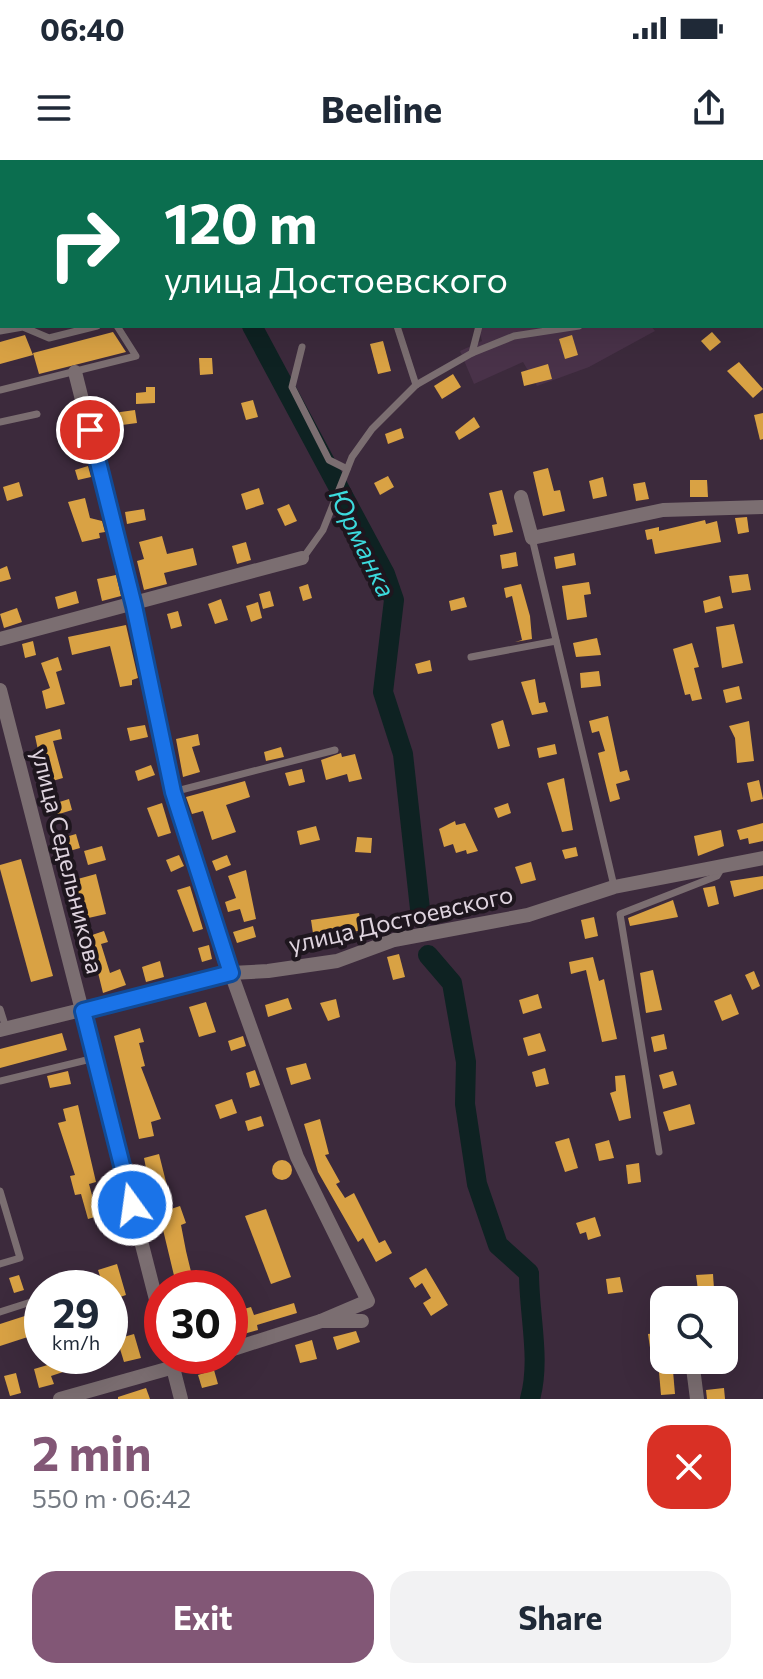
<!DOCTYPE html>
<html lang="en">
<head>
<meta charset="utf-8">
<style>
	body { margin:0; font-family:Commissioner,sans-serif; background:#f2f2f3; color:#1f2937; height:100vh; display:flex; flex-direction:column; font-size:30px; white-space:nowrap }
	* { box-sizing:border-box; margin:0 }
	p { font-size:26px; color:#747a83 }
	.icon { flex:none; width:44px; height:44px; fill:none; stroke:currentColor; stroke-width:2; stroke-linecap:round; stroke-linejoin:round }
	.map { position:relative; height:1239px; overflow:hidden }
	.drawer { display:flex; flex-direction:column; background:#fff; flex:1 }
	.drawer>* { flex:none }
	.hud { position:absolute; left:0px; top:0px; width:764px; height:168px; box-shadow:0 8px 32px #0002; background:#0b6e4f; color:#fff; overflow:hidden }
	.tools { position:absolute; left:650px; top:1126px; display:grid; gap:16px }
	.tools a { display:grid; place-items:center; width:88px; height:88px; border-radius:16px; background:#fff; box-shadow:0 8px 32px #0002; font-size:40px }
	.speed { position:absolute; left:24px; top:1110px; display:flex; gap:16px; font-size:40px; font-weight:700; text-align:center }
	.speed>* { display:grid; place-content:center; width:104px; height:104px; border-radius:50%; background:#fff; box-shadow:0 8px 32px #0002; line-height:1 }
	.speed small { font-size:20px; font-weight:400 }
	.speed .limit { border:12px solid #d22; background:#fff; color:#111 }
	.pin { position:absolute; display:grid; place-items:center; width:68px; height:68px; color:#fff; margin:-34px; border:4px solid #fff; border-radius:50%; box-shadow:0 2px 8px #0007 }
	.me { position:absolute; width:88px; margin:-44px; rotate:346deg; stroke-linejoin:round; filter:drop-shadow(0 0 6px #0008) }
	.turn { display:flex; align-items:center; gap:28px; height:168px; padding:0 32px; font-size:36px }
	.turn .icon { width:104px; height:104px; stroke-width:2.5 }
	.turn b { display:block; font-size:56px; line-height:68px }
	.round { display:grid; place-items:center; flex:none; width:84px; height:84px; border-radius:24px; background:#f2f2f3 }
	.headline { display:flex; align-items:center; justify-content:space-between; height:136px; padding:0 32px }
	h1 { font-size:48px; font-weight:700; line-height:60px; color:#825776 }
	.action { display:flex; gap:16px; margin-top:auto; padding:16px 32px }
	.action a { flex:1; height:92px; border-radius:24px; background:#825776; color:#fff; font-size:32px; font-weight:700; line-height:92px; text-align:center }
	.action a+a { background:#f2f2f3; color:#1f2937 }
	.status { display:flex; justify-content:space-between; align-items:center; height:56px; padding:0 40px; background:#fff; direction:ltr }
	.status svg { height:22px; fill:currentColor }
	header { display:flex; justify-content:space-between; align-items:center; height:104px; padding:0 32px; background:#fff; font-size:36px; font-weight:700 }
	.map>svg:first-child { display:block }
	.built { fill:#493249 }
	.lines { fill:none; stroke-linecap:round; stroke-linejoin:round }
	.river { stroke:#0e2222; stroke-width:20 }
	.building { fill:#d9a244 }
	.service { stroke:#7b6e71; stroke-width:7 }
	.minor { stroke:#7b6e71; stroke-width:14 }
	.route-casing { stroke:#114b97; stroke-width:20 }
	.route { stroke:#1a73e8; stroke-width:14 }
	.labels { text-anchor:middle; stroke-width:8; stroke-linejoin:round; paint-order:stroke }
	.street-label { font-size:24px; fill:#ded3de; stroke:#1e161e }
	.water-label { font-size:26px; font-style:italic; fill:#3cdadd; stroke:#1e161e }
</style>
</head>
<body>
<div class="status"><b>06:40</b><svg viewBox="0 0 49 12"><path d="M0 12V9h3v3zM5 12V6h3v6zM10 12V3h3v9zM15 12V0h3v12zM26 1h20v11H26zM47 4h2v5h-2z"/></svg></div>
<header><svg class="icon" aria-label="menu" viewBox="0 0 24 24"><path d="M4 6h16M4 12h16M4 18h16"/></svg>Beeline<svg class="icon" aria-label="share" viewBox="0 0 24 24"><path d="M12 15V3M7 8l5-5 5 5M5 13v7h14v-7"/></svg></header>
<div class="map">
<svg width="763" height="1239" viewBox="0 0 763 1239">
	<rect width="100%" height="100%" fill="#3c2a3c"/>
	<!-- built -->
	<g class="built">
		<polygon points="368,0 653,0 652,2"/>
		<polygon points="478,166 651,166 655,171 589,207 537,226 523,202 474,224 460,191 482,181"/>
	</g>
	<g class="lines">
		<!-- river -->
		<g class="river">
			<polyline points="162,2 162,0"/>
			<polyline points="252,166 385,414 394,440 383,532 403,594 421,758"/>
			<path d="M428 795 452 823 466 902 465 944 477 1024 498 1085 529 1113C529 1156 541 1199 530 1239"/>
		</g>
	</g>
	<!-- building -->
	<g class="building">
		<polygon points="113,172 126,192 39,214 33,193"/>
		<polygon points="712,172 721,182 710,191 701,181"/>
		<polygon points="25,175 33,195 0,204 0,182"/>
		<polygon points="572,175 578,195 565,199 559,179"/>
		<polygon points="383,181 391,211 378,214 370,184"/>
		<polygon points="199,198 212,198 213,214 200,215"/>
		<polygon points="739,202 763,229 753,238 727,211"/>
		<polygon points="548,204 552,219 524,226 521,212"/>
		<polygon points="453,214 461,227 442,239 434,226"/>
		<polygon points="146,227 155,227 155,243 136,244 136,233 146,232"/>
		<polygon points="253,240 258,257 246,260 241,243"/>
		<polygon points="135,250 137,263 107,267 106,254"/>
		<polygon points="763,253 763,279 760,280 754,255"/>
		<polygon points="474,257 480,267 459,280 455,272"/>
		<polygon points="401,268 404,278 388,284 385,274"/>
		<polygon points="77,269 78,281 65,283 63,270"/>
		<polygon points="88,306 91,317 78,320 75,310"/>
		<polygon points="548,308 554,331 560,330 565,351 543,356 533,312"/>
		<polygon points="388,316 394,327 380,335 374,323"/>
		<polygon points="603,317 607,336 593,339 589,321"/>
		<polygon points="690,320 707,320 708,337 690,337"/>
		<polygon points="19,322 23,336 7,341 3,327"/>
		<polygon points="645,322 649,339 636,341 633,324"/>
		<polygon points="259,328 264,344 246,350 241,334"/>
		<polygon points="502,330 513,372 494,376 492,365 497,364 489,333"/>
		<polygon points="85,338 90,358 102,361 105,372 99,373 100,378 82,382 68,342"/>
		<polygon points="289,344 297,361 285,366 277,349"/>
		<polygon points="144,349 146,360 127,364 125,352"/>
		<polygon points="747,357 749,372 738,374 735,358"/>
		<polygon points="705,360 706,364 717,361 721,382 655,394 652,379 647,380 645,370 659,367 659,371"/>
		<polygon points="162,376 167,394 193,388 197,405 164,413 167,424 144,430 137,401 144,399 139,382"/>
		<polygon points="246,382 251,400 237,404 232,386"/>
		<polygon points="516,392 518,406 502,409 500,395"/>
		<polygon points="574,393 576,405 556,409 554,397"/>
		<polygon points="7,406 11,419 0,422 0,409"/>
		<polygon points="748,414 751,430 732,433 729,416"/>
		<polygon points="116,415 121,436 102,441 97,419"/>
		<polygon points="589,422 591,434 584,435 587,457 567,460 562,426"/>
		<polygon points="308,424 312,438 303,441 299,427"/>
		<polygon points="521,424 530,456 532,479 515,482 522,480 512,436 506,438 504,428"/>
		<polygon points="76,431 79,443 58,449 55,437"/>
		<polygon points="270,431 274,446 263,449 259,434"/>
		<polygon points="720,436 723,448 705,453 703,441"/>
		<polygon points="464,437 467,447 451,451 449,441"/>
		<polygon points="221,439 228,460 215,464 208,444"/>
		<polygon points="258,442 262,458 251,462 246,446"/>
		<polygon points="17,448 22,462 4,468 0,454"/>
		<polygon points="178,451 182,466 171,469 167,454"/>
		<polygon points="734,464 743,503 722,508 716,467"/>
		<polygon points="126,465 138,518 132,520 132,525 120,527 110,486 72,495 68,477"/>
		<polygon points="597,478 601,495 576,497 573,483"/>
		<polygon points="33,481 36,495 25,498 22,484"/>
		<polygon points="692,483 699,507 694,508 702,539 692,541 690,534 685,535 673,489"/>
		<polygon points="58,497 62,510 56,512 65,544 46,549 42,531 50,528 41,503"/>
		<polygon points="430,500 432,511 418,514 415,504"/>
		<polygon points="599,511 601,526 581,528 580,513"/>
		<polygon points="535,519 539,543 545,542 548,552 532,555 521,522"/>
		<polygon points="739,526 742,539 726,543 723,530"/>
		<polygon points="608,556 620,612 627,610 630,620 616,624 620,639 610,642 598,593 605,591 599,571 592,573 589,561"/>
		<polygon points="503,560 510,586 498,589 491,564"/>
		<polygon points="749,561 754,601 737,603 735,578 729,566"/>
		<polygon points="145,565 148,577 130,581 127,568"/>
		<polygon points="60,569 62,579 53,581 63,618 45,623 35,576"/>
		<polygon points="198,574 200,585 192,587 200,612 183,617 176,579"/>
		<polygon points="555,584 557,594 539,598 537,588"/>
		<polygon points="281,587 284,597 266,601 264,592"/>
		<polygon points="341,593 342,597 355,594 362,619 349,622 347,614 326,620 321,600"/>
		<polygon points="151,605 155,615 138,621 135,611"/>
		<polygon points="302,609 305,622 289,626 285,613"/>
		<polygon points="564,618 573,670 562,672 547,623"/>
		<polygon points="759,620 763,639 751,642 747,623"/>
		<polygon points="245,621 250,637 226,645 236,672 212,680 203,651 192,654 186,637"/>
		<polygon points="69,639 72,650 56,655 53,644"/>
		<polygon points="162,643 171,673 158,677 147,648"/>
		<polygon points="508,643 511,653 498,658 494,648"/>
		<polygon points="455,661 456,665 465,663 478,691 467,694 466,690 456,693 453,684 444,687 439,669"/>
		<polygon points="763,663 763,681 749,684 748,678 740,680 737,670"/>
		<polygon points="316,666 320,680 300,685 297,671"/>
		<polygon points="721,670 724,686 698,696 694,676"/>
		<polygon points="76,674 80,688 66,692 62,678"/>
		<polygon points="357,677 372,678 371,693 355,692"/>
		<polygon points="102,686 106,700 88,705 84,691"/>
		<polygon points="576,687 578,696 565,699 562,690"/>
		<polygon points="179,695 184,706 171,712 166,700"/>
		<polygon points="227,695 231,705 216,711 212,701"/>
		<polygon points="21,699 53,816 31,822 0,709 0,705"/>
		<polygon points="531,702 536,720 521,724 515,707"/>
		<polygon points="246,710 256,759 244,762 240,749 228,752 225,742 236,738 228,716"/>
		<polygon points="96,714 106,754 84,759 74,720"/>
		<polygon points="763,716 763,729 734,737 730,721"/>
		<polygon points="190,726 203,769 193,772 177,730"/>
		<polygon points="715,726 719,744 708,747 703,728"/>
		<polygon points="673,740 678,757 630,766 628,758"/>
		<polygon points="359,753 362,770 314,780 311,760"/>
		<polygon points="594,757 598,776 585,779 581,760"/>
		<polygon points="253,766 256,777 237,783 233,772"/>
		<polygon points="104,771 108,782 101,784 110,813 120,809 126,825 103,833 89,776"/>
		<polygon points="209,785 212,799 202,802 198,788"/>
		<polygon points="399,794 405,817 393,820 387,797"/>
		<polygon points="593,797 599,821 604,819 617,879 602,882 586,810 571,814 569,802"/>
		<polygon points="160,801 164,817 146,822 142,807"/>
		<polygon points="653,810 662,850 646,853 640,813"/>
		<polygon points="754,811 760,826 752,830 745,815"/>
		<polygon points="538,834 542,848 523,854 519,840"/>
		<polygon points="731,834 739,854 722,861 714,841"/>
		<polygon points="288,838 292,849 268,857 265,845"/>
		<polygon points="336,839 340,857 328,861 320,843"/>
		<polygon points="206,842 216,872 199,877 189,847"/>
		<polygon points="140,868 144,882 139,883 145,906 141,907 161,959 151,962 154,976 139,979 114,876"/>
		<polygon points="62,873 67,890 0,908 0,889"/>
		<polygon points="540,873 546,891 528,896 523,878"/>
		<polygon points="664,874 667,889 654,892 651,877"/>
		<polygon points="243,876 246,886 231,891 228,881"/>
		<polygon points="306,903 311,919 291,925 286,908"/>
		<polygon points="545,908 549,924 536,927 532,912"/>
		<polygon points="255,910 260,925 250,928 246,913"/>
		<polygon points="68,911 71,924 50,928 47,916"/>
		<polygon points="673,911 677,925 663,929 659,915"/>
		<polygon points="625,915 631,958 619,961 610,933 616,931 615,916"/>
		<polygon points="232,939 237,953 220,959 215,945"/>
		<polygon points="690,944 695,964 669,971 663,952"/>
		<polygon points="78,945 96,1022 89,1024 95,1046 102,1044 105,1054 88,1059 81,1034 75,1035 70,1016 75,1015 58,963 66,961 63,949"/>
		<polygon points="261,956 264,966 248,971 245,961"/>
		<polygon points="320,959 329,994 325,995 340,1022 336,1024 345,1038 354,1033 379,1083 385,1080 392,1093 376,1102 363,1078 358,1082 318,1012 304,964"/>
		<polygon points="569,978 578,1008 565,1012 555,982"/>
		<polygon points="609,980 614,998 599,1001 595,984"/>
		<polygon points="159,994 168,1030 151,1033 144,998"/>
		<circle cx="282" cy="1010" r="10"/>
		<polygon points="639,1003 641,1022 628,1024 626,1005"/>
		<polygon points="180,1046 186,1063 181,1065 186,1091 195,1128 177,1128 159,1053"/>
		<polygon points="266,1049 291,1117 271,1124 245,1056"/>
		<polygon points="595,1057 601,1076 588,1080 586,1072 580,1074 576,1063"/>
		<polygon points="117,1104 126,1135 114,1139 120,1163 110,1166 110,1128 104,1128 98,1110"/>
		<polygon points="426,1108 448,1145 431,1156 423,1143 431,1138 422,1123 415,1128 409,1118"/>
		<polygon points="713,1114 714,1129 698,1130 696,1115"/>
		<polygon points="19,1115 24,1130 14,1133 9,1118"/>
		<polygon points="620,1117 623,1132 608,1134 606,1119"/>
		<polygon points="294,1143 297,1153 257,1165 258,1170 240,1175 233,1152 251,1147 254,1155"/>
		<polygon points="31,1154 37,1174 0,1186 0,1164"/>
		<polygon points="356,1171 360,1182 337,1190 333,1177"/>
		<polygon points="664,1172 664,1200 652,1201 648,1174"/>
		<polygon points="134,1174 141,1198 124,1202 117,1179"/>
		<polygon points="312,1180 317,1199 300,1203 295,1185"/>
		<polygon points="56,1196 75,1196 78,1207 51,1216 54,1224 39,1228 34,1209 58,1202"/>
		<polygon points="702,1200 730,1200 730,1207 703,1209"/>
		<polygon points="214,1210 218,1224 202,1228 198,1215"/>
		<polygon points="673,1211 675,1234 661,1235 659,1212"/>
		<polygon points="16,1213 21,1233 10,1236 4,1216"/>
		<polygon points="146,1228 150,1239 118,1239 118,1237"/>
		<polygon points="724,1228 725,1239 707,1239 706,1230"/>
	</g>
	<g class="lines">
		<!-- service -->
		<g class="service">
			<polyline points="421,0 426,2"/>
			<polyline points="514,0 519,2"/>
			<polyline points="609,0 614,2"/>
			<polyline points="543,2 544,0"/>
			<polyline points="397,166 416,225"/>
			<polyline points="0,171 23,167 49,178 97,166"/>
			<polyline points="302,187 292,227 329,300 347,309"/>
			<polyline points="472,193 479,166"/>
			<polyline points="0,230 136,196 117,166"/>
			<polyline points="0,262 37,254"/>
			<polyline points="532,378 614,726"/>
			<polyline points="303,398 323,370 352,297 372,269 416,225 472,193 514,176 579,166"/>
			<polyline points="471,497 556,481"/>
			<polyline points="173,632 335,590"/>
			<polyline points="0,849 6,868"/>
			<polyline points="0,921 95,898"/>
			<polyline points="659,992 620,754 717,716 723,706"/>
			<polyline points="0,1031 20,1098 0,1104"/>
			<polyline points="0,1152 31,1142"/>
		</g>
		<!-- minor -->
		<g class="minor">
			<polyline points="29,0 29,2"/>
			<polyline points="269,0 270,2"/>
			<polyline points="721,2 722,0"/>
			<polyline points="0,51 2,51"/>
			<polyline points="762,146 763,148"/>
			<polyline points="75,212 134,446 173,632 231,813 297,997 368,1141 321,1161"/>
			<polyline points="521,337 532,378 663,350 763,347"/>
			<polyline points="0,479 302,398"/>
			<polyline points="0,530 162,1163"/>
			<polyline points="0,870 231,813 268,811 337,801 394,780 528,755 614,727 763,698"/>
			<polyline points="230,1190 321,1161 362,1161"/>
			<polyline points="170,1196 181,1239"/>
			<polyline points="692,1200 697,1239"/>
			<polyline points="60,1239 213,1196"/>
		</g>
	</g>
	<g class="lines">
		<!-- route casing -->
		<g class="route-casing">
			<polyline id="route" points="90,270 134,446 173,632 231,813 83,851 132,1045"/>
		</g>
		<!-- route -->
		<use href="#route" class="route"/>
	</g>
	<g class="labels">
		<!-- street labels -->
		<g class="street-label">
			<text transform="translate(67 701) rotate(76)" y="8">улица Седельникова</text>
			<text transform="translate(401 760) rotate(-13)" y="8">улица Достоевского</text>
		</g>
		<!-- water labels -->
		<g class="water-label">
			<text transform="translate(362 383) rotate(64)" y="9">Юрманка</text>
		</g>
	</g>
</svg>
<div class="tools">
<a><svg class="icon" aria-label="search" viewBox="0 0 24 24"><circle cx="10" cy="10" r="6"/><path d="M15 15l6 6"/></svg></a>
</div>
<div class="speed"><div>29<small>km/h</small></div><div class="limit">30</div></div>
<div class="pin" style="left:90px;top:270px;background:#d93025"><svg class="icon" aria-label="arrive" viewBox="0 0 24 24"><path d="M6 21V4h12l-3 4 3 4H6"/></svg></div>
<svg class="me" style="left:132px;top:1045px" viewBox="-20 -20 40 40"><circle r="17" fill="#1a73e8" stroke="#fff" stroke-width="3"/><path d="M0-11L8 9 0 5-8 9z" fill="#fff"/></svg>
<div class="hud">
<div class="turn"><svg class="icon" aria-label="right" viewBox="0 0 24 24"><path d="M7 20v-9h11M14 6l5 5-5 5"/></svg><div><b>120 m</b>улица Достоевского</div></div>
</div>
</div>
<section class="drawer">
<div class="headline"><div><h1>2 min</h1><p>550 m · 06:42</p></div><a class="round" style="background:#d93025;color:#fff"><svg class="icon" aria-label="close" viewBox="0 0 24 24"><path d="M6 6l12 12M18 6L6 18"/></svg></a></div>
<div class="action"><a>Exit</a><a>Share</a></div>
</section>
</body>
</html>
